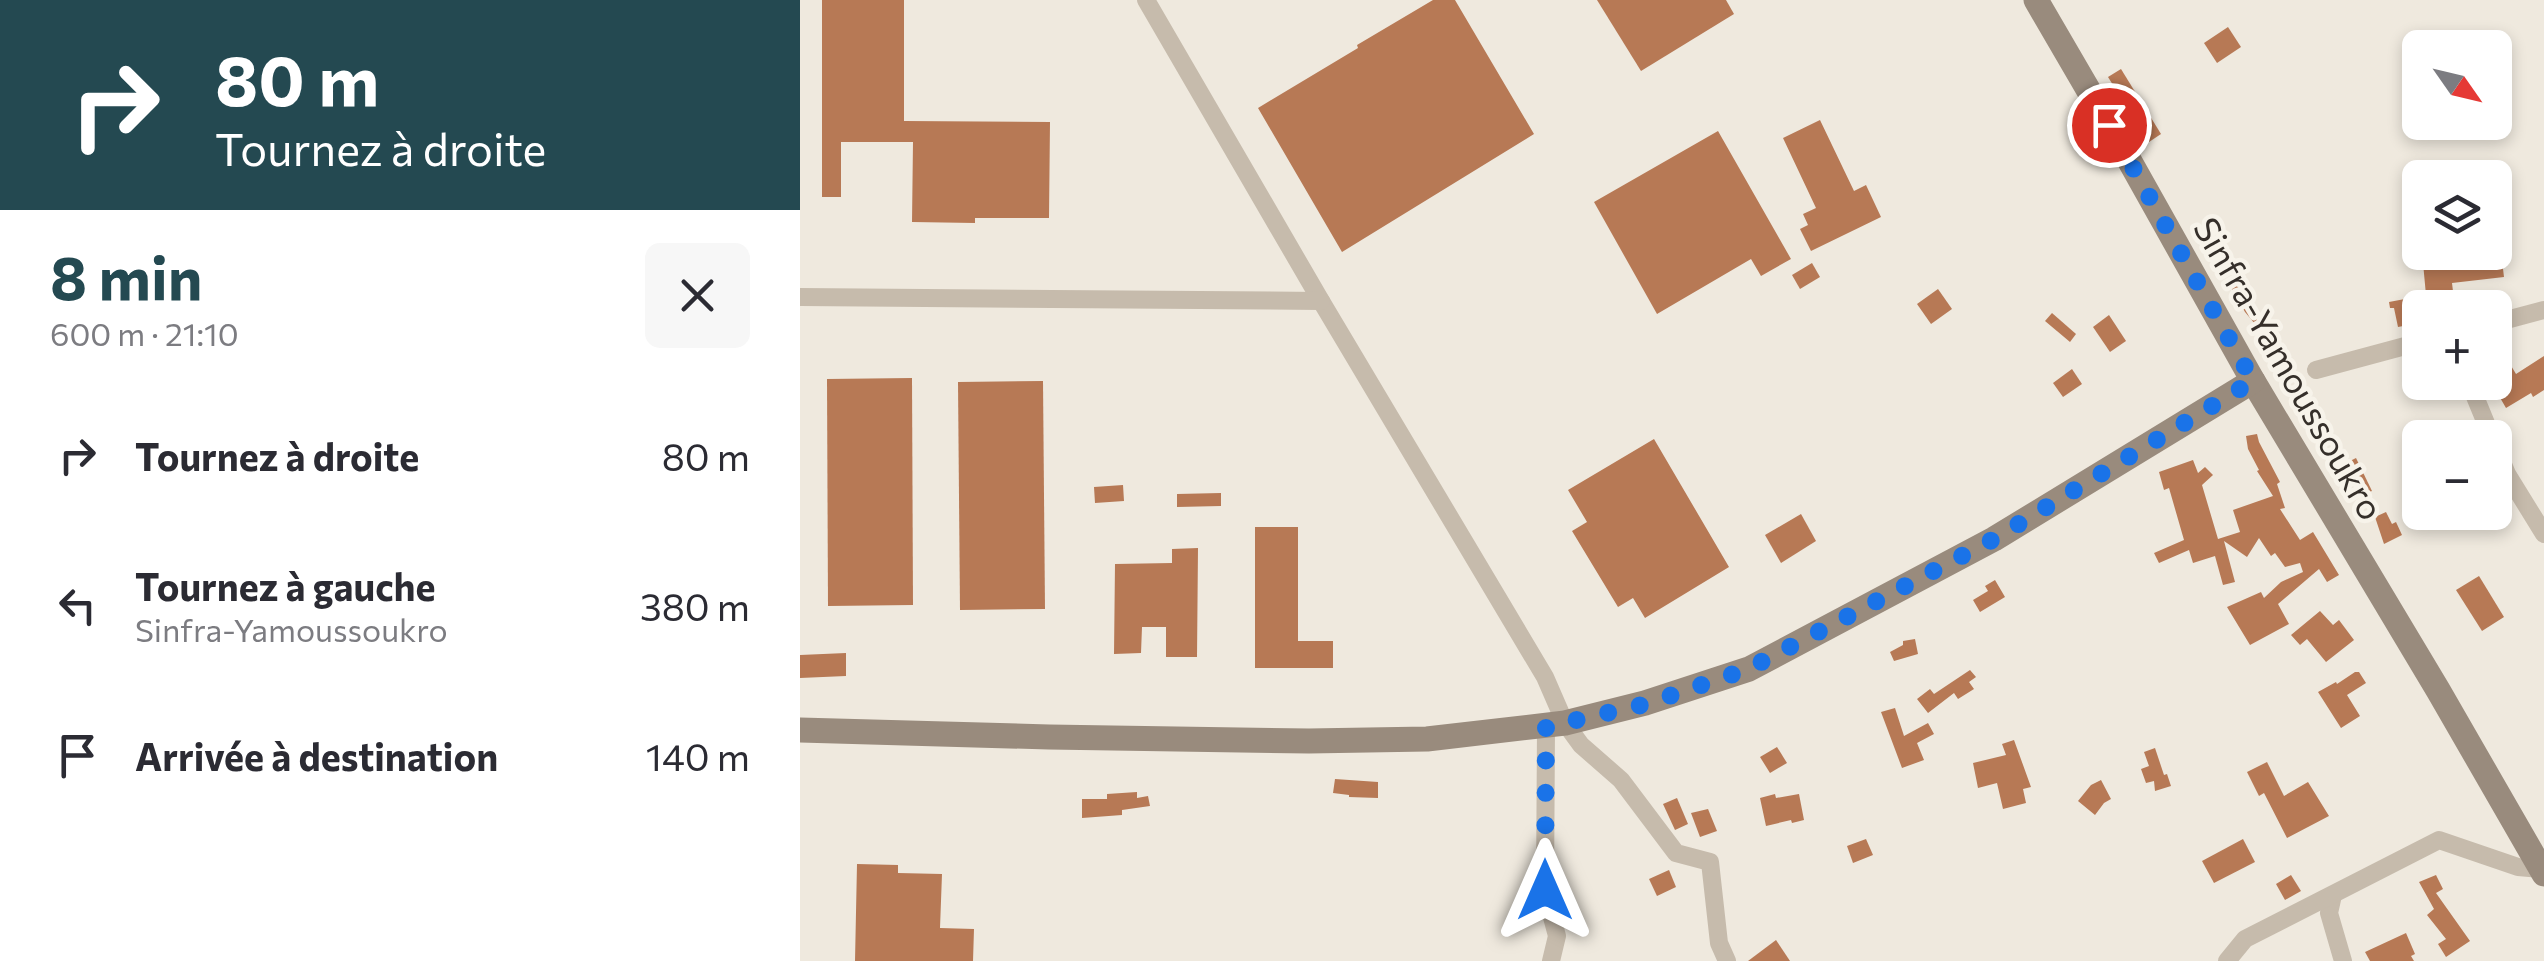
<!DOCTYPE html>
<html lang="fr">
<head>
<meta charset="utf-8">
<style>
	body { margin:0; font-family:Commissioner,sans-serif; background:#f7f7f7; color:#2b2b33; height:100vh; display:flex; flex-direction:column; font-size:38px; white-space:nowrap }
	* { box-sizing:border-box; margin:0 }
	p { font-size:32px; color:#7c7c81 }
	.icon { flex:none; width:55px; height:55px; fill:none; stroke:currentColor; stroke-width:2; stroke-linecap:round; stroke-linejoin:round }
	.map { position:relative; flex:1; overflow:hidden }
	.details { display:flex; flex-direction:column; background:#fff; width:800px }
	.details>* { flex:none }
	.top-card { background:#244951; color:#fff; overflow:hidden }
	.needle { width:65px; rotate:124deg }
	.buttons { position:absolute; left:1602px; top:30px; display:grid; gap:20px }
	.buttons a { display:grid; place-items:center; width:110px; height:110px; border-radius:15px; background:#fff; box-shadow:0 5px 15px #0003; font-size:50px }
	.pin { position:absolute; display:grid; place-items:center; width:85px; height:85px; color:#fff; margin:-42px; border:5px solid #fff; border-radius:50%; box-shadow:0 2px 10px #0007 }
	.me { position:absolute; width:110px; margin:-55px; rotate:0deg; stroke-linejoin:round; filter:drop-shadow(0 0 8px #0008) }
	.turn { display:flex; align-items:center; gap:35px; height:210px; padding:0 50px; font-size:45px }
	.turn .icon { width:130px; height:130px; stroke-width:2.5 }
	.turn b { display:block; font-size:70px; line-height:85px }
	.round { display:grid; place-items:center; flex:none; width:105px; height:105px; border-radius:15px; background:#f7f7f7 }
	.overview { display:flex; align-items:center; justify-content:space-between; height:170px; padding:0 50px }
	h1 { font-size:60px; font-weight:700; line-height:75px; color:#244951 }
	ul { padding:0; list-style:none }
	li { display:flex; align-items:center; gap:30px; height:150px; padding:0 50px }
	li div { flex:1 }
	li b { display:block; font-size:38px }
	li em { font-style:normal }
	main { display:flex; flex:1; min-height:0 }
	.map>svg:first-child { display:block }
	.building { fill:#b77955 }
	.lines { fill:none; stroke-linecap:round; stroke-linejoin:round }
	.street { stroke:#c6bbac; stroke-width:18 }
	.secondary { stroke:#998b7d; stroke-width:25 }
	.route { stroke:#1a73e8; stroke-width:18; stroke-dasharray:0 32.4 }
	.labels { text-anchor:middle; stroke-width:9; stroke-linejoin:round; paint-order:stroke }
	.street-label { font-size:35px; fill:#352f2a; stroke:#f7f3ea }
</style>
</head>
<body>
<main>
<section class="details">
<div class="top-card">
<div class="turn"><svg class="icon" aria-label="right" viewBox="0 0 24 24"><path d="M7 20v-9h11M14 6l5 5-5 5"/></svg><div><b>80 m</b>Tournez à droite</div></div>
</div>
<div class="overview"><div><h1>8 min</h1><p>600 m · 21:10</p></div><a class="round"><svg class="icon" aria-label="close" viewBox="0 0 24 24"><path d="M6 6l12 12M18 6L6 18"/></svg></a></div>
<ul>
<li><svg class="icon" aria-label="right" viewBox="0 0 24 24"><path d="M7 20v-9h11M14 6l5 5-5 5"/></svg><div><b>Tournez à droite</b></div><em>80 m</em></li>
<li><svg class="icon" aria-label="left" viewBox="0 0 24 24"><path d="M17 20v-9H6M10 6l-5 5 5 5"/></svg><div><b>Tournez à gauche</b><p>Sinfra-Yamoussoukro</p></div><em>380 m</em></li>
<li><svg class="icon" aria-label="arrive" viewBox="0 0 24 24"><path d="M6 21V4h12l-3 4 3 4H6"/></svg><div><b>Arrivée à destination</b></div><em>140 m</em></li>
</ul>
</section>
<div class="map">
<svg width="1744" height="961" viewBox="0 0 1744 961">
	<rect width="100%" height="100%" fill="#efe9de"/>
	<!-- building -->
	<g class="building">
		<polygon points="22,0 104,0 104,121 250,122 249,218 175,218 175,223 112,222 113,142 41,142 41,197 22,197"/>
		<polygon points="633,0 655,0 734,134 542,252 458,108 558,48 557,45"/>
		<polygon points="797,0 926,0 934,14 841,71"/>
		<polygon points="1428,27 1441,47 1417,63 1404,43"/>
		<polygon points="1321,69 1361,134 1349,142 1308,77"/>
		<polygon points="1020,120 1054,191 1066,185 1081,217 1011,251 1000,229 1008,225 1003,214 1016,208 983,138"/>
		<polygon points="918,131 991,259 961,276 951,259 857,314 794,202"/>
		<polygon points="1622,252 1701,252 1704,277 1652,283 1655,308 1617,308 1619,323 1598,327 1594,308 1590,308 1589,302 1626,295"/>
		<polygon points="1012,263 1020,277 1000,289 992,275"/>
		<polygon points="1434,283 1442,292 1448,289 1454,301 1451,303 1463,317 1455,324 1445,312 1430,286"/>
		<polygon points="1138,289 1152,309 1131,324 1117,304"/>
		<polygon points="1252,313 1276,334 1270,342 1245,321"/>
		<polygon points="1309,315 1326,341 1310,352 1293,327"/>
		<polygon points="1695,339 1716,374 1744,356 1744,390 1733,397 1731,393 1706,408 1691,382 1695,382"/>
		<polygon points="1272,369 1282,384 1263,397 1253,383"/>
		<polygon points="112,378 113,605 28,606 27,379"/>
		<polygon points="243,381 245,609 160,610 158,382"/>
		<polygon points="1457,434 1459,442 1480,482 1477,484 1485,508 1480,509 1500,540 1513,532 1539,575 1527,582 1519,569 1478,604 1489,624 1450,645 1427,607 1461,592 1464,598 1481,582 1503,572 1500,563 1485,567 1475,553 1471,556 1459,538 1447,557 1424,541 1435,582 1423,585 1415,556 1393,563 1389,550 1359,563 1354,553 1384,540 1369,488 1364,490 1359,472 1393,460 1398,473 1405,467 1413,475 1402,485 1418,539 1440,532 1433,510 1473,496 1457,471 1459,470 1448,449 1446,436"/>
		<polygon points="854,439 929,567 845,618 833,598 818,607 772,531 787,522 768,490"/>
		<polygon points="1556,458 1572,491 1562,495 1548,462"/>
		<polygon points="323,485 324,501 295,503 294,487"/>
		<polygon points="421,493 421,506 377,507 377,494"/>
		<polygon points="1586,512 1592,524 1596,522 1602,535 1584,544 1575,517"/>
		<polygon points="1001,514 1016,541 981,563 965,535"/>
		<polygon points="455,527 498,527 498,641 533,641 533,668 455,668"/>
		<polygon points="398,548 397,657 366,657 366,627 342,627 341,653 314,654 315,564 372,563 372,549"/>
		<polygon points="1679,576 1704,617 1682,631 1656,590"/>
		<polygon points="1195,580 1205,597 1180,612 1173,600 1188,591 1185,586"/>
		<polygon points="1520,611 1533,625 1539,620 1554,640 1526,662 1507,639 1500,645 1491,635"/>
		<polygon points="1115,639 1118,654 1094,661 1090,652 1103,645 1103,641"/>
		<polygon points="46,653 46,676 0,678 0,655"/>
		<polygon points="1170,670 1176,677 1169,682 1174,689 1158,699 1154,693 1128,713 1117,699 1130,689 1134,694"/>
		<polygon points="1555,672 1559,672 1566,683 1547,695 1560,716 1541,728 1518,692 1536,682 1537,684"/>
		<polygon points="1095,708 1104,736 1128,723 1134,734 1117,743 1124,760 1102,768 1081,712"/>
		<polygon points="1214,740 1231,787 1223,789 1226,803 1203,809 1197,783 1178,788 1173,763 1206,755 1202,744"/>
		<polygon points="977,747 987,763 970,773 960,757"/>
		<polygon points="1355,748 1364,775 1367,774 1371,786 1355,791 1354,781 1346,783 1341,769 1349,766 1344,752"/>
		<polygon points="1467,762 1484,796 1508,782 1529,816 1487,838 1464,793 1459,796 1447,772"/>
		<polygon points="535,779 578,782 578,798 549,797 549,795 533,793"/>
		<polygon points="1301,780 1311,799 1304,803 1295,815 1278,801 1291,785"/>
		<polygon points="337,792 337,798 348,796 350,806 322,810 322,815 282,818 282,799 307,799 307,794"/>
		<polygon points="975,794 976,798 999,794 1004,820 992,823 991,820 966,826 960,798"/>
		<polygon points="877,798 888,824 875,830 863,804"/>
		<polygon points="908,809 917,831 900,837 891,813"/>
		<polygon points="1066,839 1073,855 1053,863 1047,846"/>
		<polygon points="1443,839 1455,862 1414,883 1402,861"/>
		<polygon points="57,864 98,865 98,873 142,874 140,928 174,929 173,961 55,961"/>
		<polygon points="869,870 876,887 857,896 849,879"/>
		<polygon points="1491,875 1501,891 1485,900 1476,884"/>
		<polygon points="1636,875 1643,889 1636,893 1670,941 1646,957 1638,944 1646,939 1627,915 1634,909 1619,882"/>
		<polygon points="1606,933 1615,954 1611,956 1614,961 1570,961 1565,952"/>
		<polygon points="976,940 990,961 948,961"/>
	</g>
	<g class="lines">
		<!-- street -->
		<g class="street">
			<polyline points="346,0 521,301 745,677 765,723 781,745 821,780 876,853 910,862 919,943 927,961"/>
			<polyline points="0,297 521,301"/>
			<polyline points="1695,323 1744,310"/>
			<polyline points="1516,370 1620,342"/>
			<polyline points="1669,382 1692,438"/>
			<polyline points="1695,445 1707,474 1744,534"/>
			<polyline points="746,727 745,891 757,936 751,961"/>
			<polyline points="1533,895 1529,913 1543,961"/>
			<polyline points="1427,961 1445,939 1639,840 1718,867 1741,869"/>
		</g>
		<!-- secondary -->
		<g class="secondary">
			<polyline points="1236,0 1328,158 1453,381 1638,690 1744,874"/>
			<polyline points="0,730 249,737 509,741 627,739 765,723 845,703 949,669 1194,539 1453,381"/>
		</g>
	</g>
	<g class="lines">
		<!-- route -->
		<polyline class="route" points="745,890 746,727 846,704 948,669 1194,539 1453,381 1309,125"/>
	</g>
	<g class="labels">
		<!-- street labels -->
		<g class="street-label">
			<text transform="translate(1488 369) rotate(60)" y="12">Sinfra-Yamoussoukro</text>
		</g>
	</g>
</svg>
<div class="buttons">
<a><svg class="needle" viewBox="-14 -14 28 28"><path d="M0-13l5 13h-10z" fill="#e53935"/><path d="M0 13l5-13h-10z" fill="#7c7c81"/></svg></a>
<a><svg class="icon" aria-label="layers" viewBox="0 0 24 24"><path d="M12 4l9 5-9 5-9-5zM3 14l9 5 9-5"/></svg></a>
<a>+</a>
<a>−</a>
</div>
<div class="pin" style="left:1309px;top:125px;background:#d93025"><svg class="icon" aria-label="arrive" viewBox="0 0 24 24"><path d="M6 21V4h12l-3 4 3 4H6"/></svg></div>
<svg class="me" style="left:745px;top:890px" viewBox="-20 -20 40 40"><path d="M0-17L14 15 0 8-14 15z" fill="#1a73e8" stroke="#fff" stroke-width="4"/></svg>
</div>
</main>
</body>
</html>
